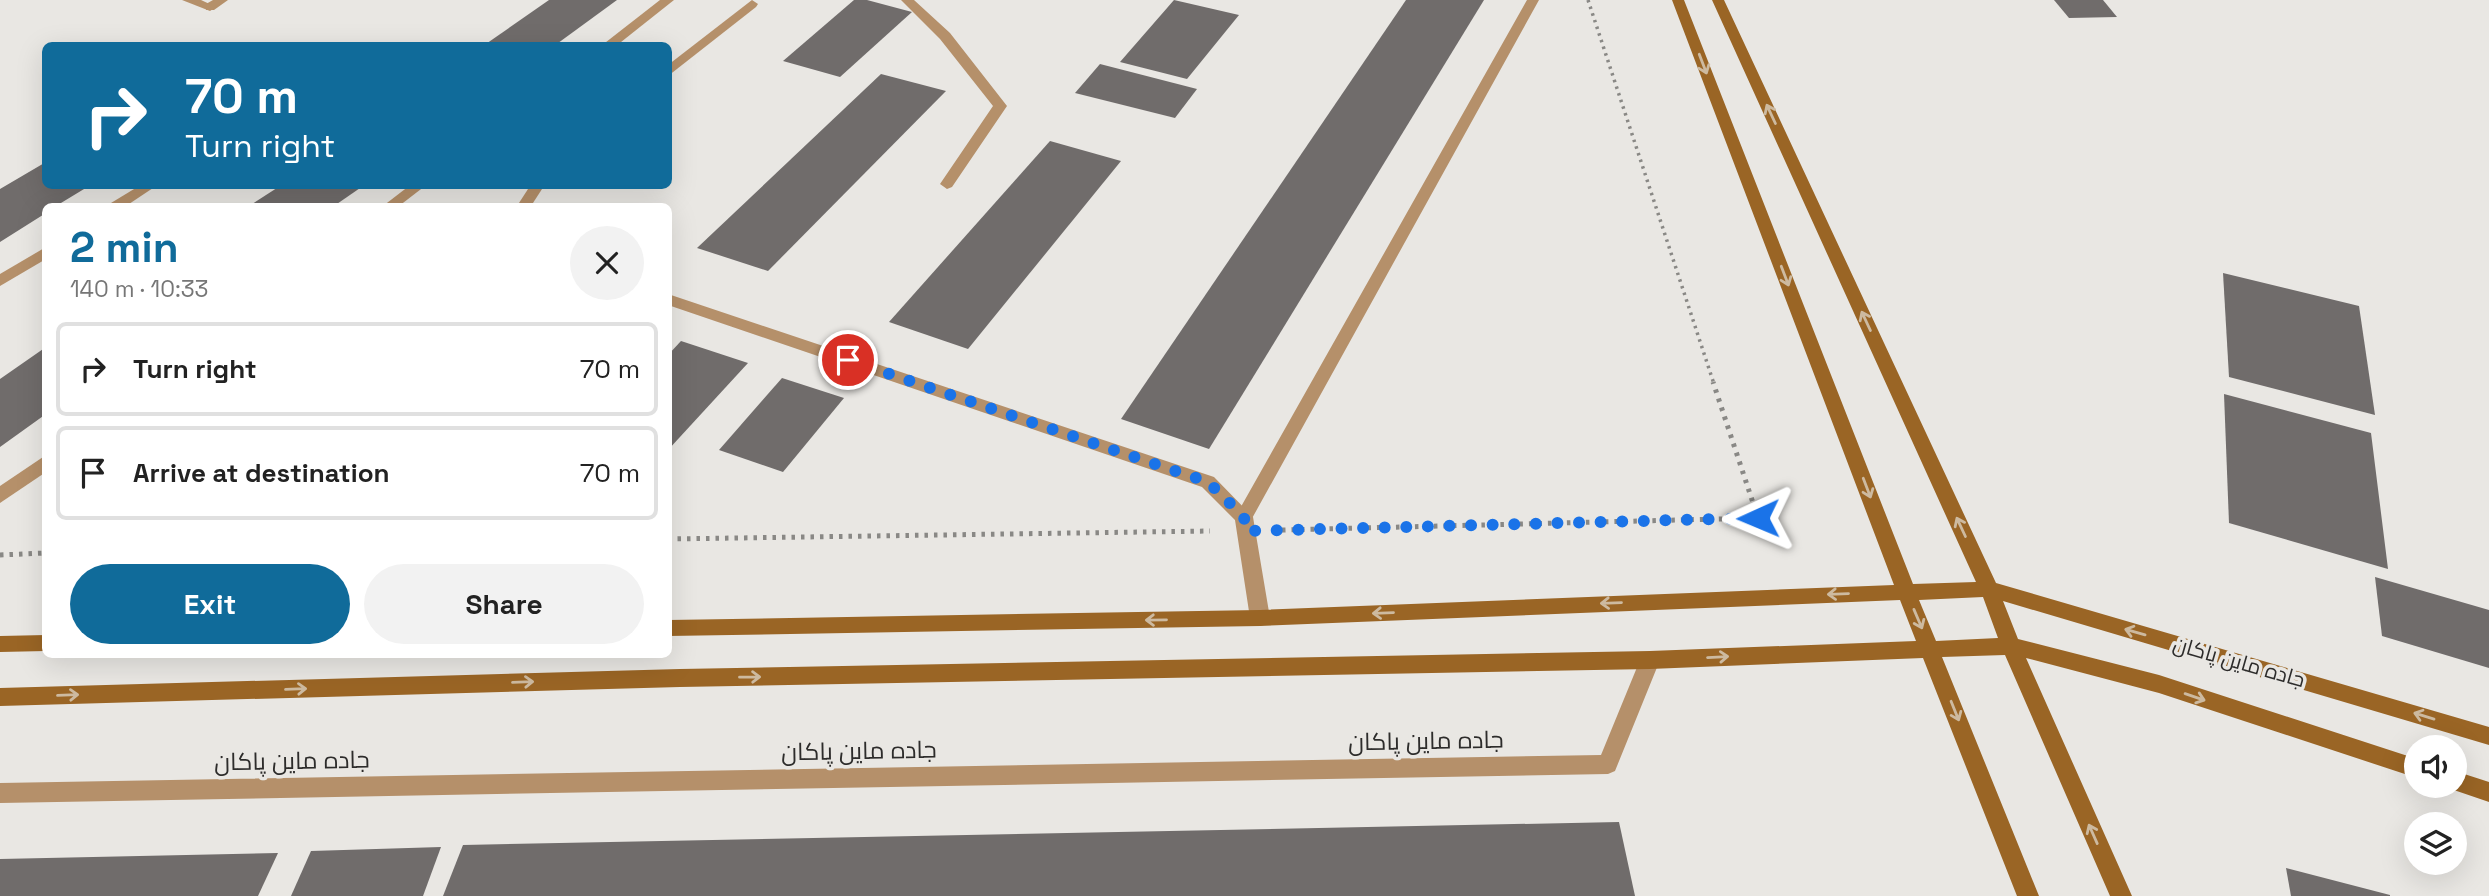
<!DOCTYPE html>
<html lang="en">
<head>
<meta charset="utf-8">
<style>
	body { margin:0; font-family:"Space Grotesk",Cairo,sans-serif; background:#f2f2f2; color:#222; height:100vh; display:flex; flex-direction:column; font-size:26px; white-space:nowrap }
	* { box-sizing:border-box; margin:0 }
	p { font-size:23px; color:#767676 }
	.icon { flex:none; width:38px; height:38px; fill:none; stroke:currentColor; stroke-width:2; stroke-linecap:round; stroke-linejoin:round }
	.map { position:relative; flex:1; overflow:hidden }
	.drawer { position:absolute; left:42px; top:203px; width:630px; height:455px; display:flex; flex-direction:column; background:#fff; border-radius:10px; box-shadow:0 7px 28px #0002 }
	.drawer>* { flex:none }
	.guide { position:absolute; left:42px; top:42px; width:630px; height:147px; border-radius:10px; box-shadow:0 7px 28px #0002; background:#106b9a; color:#fff; overflow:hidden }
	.fabs { position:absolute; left:2404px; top:735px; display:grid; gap:14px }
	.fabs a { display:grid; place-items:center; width:63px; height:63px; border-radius:50%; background:#fff; box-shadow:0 7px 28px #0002; font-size:35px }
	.pin { position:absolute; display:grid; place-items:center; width:60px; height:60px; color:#fff; margin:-30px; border:4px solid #fff; border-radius:50%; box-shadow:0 2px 7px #0007 }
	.me { position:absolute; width:77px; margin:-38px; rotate:269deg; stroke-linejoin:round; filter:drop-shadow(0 0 5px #0008) }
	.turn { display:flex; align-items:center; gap:24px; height:147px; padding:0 28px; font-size:32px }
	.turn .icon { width:91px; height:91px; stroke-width:2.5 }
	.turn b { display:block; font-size:49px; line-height:60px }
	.round { display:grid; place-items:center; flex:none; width:74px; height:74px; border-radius:37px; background:#f2f2f2 }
	.headline { display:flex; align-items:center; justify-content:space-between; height:119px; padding:0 28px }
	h1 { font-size:42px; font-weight:600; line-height:52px; color:#106b9a }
	.cta { display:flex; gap:14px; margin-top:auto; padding:14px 28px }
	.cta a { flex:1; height:80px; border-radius:42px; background:#106b9a; color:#fff; font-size:28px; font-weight:600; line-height:80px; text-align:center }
	.cta a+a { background:#f2f2f2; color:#222 }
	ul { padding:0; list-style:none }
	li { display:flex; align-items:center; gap:21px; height:94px; margin:0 14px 10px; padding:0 14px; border:4px solid #e0e0e0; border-radius:10px }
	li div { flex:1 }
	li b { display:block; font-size:26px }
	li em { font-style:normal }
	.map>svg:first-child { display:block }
	.building { fill:#706c6b }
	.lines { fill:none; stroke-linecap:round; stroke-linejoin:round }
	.path-far1 { stroke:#898885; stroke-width:3.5; stroke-dasharray:2.5 4.5; stroke-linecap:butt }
	.path { stroke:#898885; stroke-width:5; stroke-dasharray:3.5 6; stroke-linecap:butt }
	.service { fill:#b5906a; fill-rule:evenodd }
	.minor { fill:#b5906a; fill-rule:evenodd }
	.secondary { fill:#9a6525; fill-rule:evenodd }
	.oneway { stroke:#cdbaa0 }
	.route { stroke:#1a73e8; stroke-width:12; stroke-dasharray:0 21.6 }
	.labels { text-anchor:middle; stroke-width:7; stroke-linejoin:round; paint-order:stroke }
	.street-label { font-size:21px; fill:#2d2c2b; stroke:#e9e7e3 }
	.near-street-label { font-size:24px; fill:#2d2c2b; stroke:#e9e7e3 }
</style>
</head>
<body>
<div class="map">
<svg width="2489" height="896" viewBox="0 0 2489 896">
	<rect width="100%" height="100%" fill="#e9e7e3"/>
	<!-- building -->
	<g class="building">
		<polygon points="549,0 617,0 554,46 483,46"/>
		<polygon points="854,0 867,0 912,12 840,77 783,61"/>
		<polygon points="1174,0 1239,15 1187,79 1120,62"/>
		<polygon points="1406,0 1484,0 1209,449 1121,419"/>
		<polygon points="2054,0 2103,0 2117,17 2069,18"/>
		<polygon points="1100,64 1197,89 1175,118 1075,93"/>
		<polygon points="881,74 946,91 768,271 697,248"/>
		<polygon points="1050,141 1121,161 968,349 889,322"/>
		<polygon points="46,162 46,186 89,186 56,206 46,206 46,213 0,242 0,189"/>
		<polygon points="280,186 363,186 334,206 249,206"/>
		<polygon points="2223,273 2359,306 2375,415 2229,377"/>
		<polygon points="681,341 748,363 668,450 668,355"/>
		<polygon points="46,347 46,414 0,447 0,379"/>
		<polygon points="782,378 844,398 783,472 719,450"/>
		<polygon points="2224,394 2371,433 2388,569 2229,523"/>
		<polygon points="2375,577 2489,610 2489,668 2382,636"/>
		<polygon points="1619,822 1635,896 443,896 463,845"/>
		<polygon points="441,847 423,896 291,896 311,851"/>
		<polygon points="278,853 258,896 0,896 0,859"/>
		<polygon points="2286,868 2390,895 2390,896 2291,896"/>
	</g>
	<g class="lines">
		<!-- path-far1 -->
		<polyline class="path-far1" points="1588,0 1714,384"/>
		<!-- path -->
		<g class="path">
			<polyline points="1282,530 1758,518 1713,382"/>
			<polyline points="668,539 1210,531"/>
			<polyline points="0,555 46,553"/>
		</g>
		<!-- service -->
		<g class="service">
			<polygon points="213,0 228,0 214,10 206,10 206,4"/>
			<polygon points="660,0 674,0 616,46 601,46"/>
			<polygon points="901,0 914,0 950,33 1007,106 952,187 947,189 940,184 993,106 940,39"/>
			<polygon points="1527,0 1539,0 1250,522 1244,524 1238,522 1235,517 1238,512"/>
			<polygon points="139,186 156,186 126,206 109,206 111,203"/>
			<polygon points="409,186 425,186 399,206 383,206"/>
			<polygon points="46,247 46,259 0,286 0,274"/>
			<polygon points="46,455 46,472 0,503 0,486"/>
			<polygon points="1650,651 1657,654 1660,660 1615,771 1608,774 0,803 0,783 1601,755 1640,660 1643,654"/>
		</g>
		<!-- minor -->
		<g class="minor">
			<polygon points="182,0 201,0 216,7 210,11"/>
			<polygon points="752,0 758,4 756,7 668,76 668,65"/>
			<polygon points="530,186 544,186 531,206 517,206"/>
			<polygon points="668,294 1214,477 1253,517 1270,618 1267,624 1260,626 1253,624 1250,618 1235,520 1202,487 668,305"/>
		</g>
		<!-- secondary -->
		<g class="secondary">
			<path d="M1672 0H1684L1913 584 1976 582 1712 0H1724L1996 583 2489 727V745L2003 601 2018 639 2159 675 2417 759V778L2159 693 2026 658 2132 896H2110L2005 655 1942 657 2039 896H2017L1923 658 1650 669 680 687 0 706V688L680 669 1650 651 1916 641 1900 600 1260 626 668 636V620L1260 610 1894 585ZM1983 597 1998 638 1936 641 1919 600Z"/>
			<polygon points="46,635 46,651 0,652 0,636"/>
			<polygon points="2455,771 2489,782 2489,802 2448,788 2447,786 2455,786"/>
		</g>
	</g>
	<!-- one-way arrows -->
	<defs><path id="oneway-shaft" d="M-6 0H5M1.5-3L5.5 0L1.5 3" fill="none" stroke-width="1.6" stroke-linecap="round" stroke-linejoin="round" transform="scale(1.75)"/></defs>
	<g class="oneway">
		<use href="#oneway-shaft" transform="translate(1703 64) rotate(69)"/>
		<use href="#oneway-shaft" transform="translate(1771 114) rotate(-115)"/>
		<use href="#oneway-shaft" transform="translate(1785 276) rotate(69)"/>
		<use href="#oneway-shaft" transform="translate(1866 321) rotate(-115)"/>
		<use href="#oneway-shaft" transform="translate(1867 488) rotate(69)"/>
		<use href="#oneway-shaft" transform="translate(1961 527) rotate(-115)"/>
		<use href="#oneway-shaft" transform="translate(1838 594) rotate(178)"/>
		<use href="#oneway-shaft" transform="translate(1611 603) rotate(178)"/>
		<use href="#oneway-shaft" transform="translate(1383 613) rotate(178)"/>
		<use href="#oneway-shaft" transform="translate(1918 619) rotate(67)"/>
		<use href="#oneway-shaft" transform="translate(1156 620) rotate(179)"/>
		<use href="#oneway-shaft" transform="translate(2135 632) rotate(-164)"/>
		<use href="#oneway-shaft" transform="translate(1718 657) rotate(-3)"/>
		<use href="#oneway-shaft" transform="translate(750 677) rotate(-1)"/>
		<use href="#oneway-shaft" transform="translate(523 682) rotate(-2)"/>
		<use href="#oneway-shaft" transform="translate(296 689) rotate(-2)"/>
		<use href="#oneway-shaft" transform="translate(68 695) rotate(-2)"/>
		<use href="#oneway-shaft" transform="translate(2195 697) rotate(19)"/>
		<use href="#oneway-shaft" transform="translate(1955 711) rotate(68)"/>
		<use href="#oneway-shaft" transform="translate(2424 716) rotate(-163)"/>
		<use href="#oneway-shaft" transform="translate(2093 834) rotate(-114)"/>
	</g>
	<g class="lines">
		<!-- route -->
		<polyline class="route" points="848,360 1208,482 1244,517 1246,531 1758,518"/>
	</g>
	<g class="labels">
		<!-- street labels -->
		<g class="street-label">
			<text transform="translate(2239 662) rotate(16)" y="7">جاده ماین پاکان</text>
		</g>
		<!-- near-street labels -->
		<g class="near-street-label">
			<text transform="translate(1426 741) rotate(-1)" y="8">جاده ماین پاکان</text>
			<text transform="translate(859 751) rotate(-1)" y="8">جاده ماین پاکان</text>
			<text transform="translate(292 761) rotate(-1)" y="8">جاده ماین پاکان</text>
		</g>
	</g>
</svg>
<div class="fabs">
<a><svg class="icon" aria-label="sound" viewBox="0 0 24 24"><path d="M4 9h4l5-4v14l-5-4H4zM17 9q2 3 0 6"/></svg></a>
<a><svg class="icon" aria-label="layers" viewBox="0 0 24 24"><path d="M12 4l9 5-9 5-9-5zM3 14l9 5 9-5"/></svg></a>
</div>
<div class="pin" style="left:848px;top:360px;background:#d93025"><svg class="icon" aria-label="arrive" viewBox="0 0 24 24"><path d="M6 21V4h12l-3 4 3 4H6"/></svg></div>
<svg class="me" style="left:1758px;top:518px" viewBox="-20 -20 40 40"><path d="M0-17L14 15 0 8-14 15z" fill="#1a73e8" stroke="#fff" stroke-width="4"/></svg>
<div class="guide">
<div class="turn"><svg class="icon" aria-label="right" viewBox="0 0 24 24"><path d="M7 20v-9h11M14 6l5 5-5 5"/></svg><div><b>70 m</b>Turn right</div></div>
</div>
<section class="drawer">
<div class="headline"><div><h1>2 min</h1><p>140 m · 10:33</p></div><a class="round"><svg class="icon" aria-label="close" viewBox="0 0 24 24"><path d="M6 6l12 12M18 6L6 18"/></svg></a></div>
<ul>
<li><svg class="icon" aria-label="right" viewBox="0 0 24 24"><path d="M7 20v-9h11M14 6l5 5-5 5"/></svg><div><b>Turn right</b></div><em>70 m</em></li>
<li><svg class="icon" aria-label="arrive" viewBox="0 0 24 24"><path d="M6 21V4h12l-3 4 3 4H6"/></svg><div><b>Arrive at destination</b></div><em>70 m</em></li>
</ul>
<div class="cta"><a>Exit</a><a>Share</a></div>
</section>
</div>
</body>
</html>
